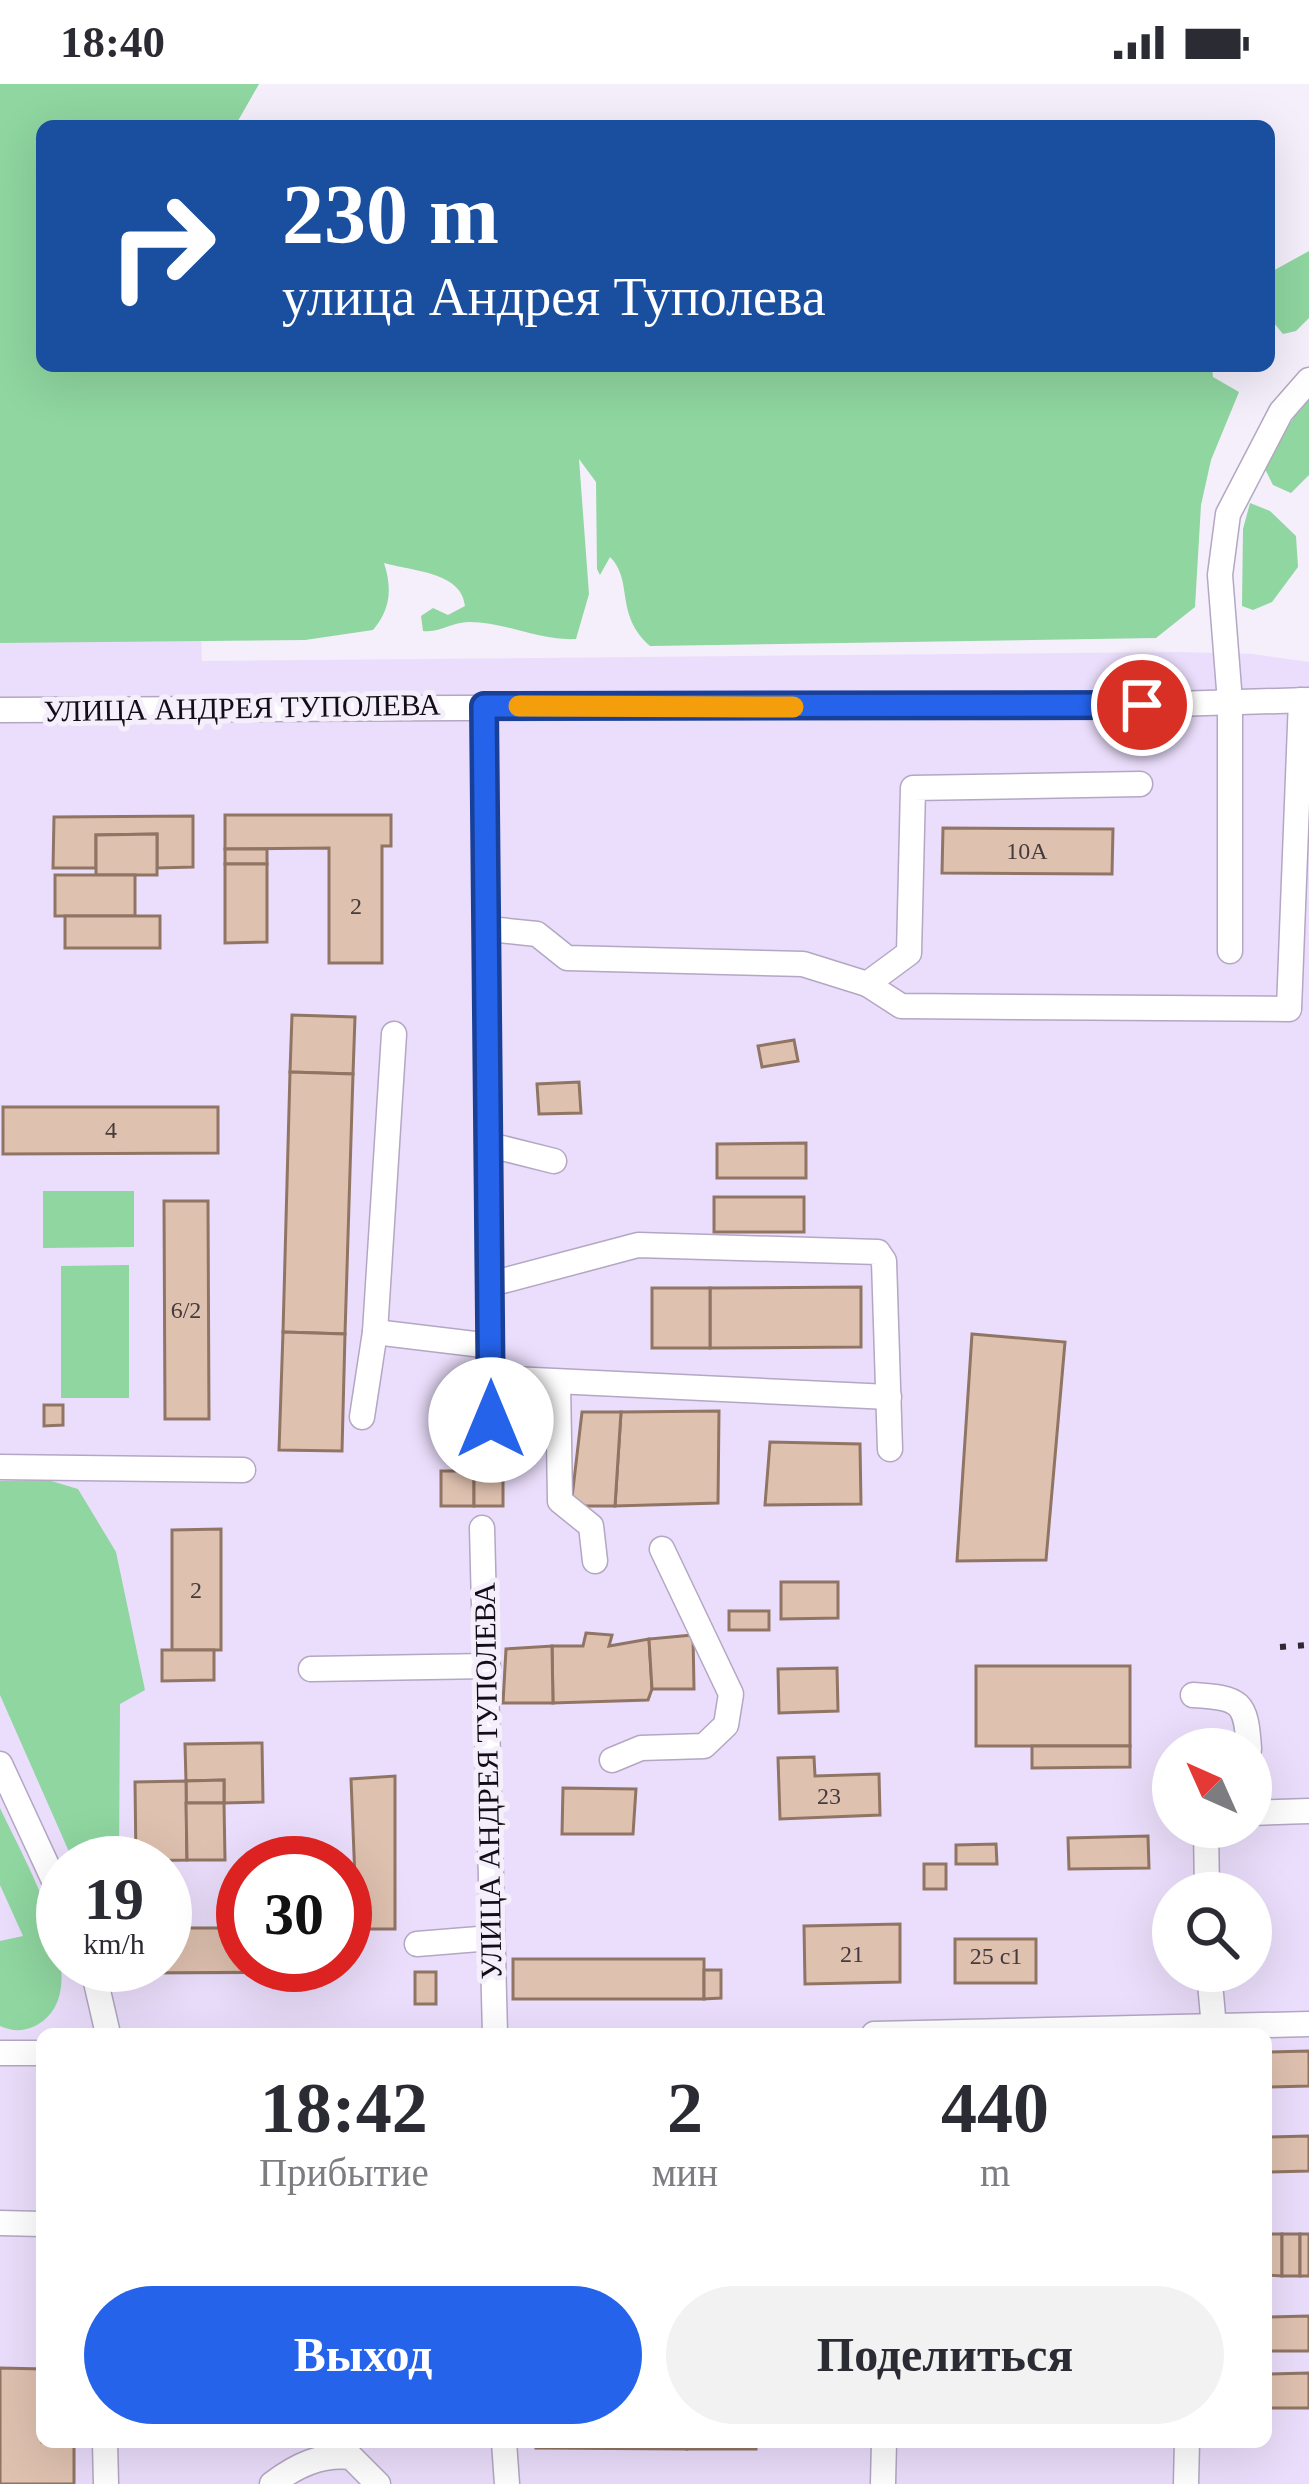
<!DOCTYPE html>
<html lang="ru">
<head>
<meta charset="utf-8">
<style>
	body { margin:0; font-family:Georgia,serif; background:#f2f2f3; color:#2b2b33; height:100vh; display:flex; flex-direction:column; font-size:45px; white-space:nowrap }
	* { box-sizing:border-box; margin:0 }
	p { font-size:39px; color:#7c7c81 }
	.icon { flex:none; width:66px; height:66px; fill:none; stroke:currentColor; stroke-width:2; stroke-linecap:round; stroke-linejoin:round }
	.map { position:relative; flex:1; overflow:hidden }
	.details { position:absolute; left:36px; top:1944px; width:1236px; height:420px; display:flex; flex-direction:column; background:#fff; border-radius:18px; box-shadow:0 12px 48px #0002 }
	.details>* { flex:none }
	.guide { position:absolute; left:36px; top:36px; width:1239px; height:252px; border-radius:18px; box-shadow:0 12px 48px #0002; background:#1a4fa0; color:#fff; overflow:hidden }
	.needle { width:78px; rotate:315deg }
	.fabs { position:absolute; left:1152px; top:1644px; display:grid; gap:24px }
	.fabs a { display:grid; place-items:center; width:120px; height:120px; border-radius:50%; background:#fff; box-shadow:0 12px 48px #0002; font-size:60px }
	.speed { position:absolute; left:36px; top:1752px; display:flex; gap:24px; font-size:60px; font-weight:700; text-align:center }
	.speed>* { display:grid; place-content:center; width:156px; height:156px; border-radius:50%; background:#fff; box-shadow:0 12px 48px #0002; line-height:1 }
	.speed small { font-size:30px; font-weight:400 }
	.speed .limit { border:18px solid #d22; background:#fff; color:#111 }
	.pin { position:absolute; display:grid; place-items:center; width:102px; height:102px; color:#fff; margin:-51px; border:6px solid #fff; border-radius:50%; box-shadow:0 3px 12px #0007 }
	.me { position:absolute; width:132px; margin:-66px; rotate:0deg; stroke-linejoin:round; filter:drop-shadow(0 0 9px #0008) }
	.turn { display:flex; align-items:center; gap:42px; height:252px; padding:0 48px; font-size:54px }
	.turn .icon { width:156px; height:156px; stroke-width:2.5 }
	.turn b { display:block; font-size:84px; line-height:102px }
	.eta { display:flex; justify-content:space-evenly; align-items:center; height:204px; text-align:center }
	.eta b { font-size:72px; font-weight:700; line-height:84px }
	.cta { display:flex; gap:24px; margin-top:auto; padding:24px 48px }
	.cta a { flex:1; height:138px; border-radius:72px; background:#2563eb; color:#fff; font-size:48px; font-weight:700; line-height:138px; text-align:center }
	.cta a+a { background:#f2f2f3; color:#2b2b33 }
	.status { display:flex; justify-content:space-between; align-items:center; height:84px; padding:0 60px; background:#fff; direction:ltr }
	.status svg { height:33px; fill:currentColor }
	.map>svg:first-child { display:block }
	.built { fill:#ebdefc; fill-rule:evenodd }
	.green { fill:#8fd6a0 }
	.building { fill:#dfc1af; stroke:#907564; stroke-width:3 }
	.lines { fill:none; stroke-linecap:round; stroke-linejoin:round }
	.minor-casing { stroke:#b3a7c3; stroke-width:27 }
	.minor { stroke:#fff; stroke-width:24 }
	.rail { stroke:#2d2832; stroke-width:6; stroke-dasharray:6 12; stroke-linecap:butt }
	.route-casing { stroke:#184099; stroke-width:30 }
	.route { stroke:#2563eb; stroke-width:21 }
	.slow { stroke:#f59e0b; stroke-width:21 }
	.labels { text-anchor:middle; stroke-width:10; stroke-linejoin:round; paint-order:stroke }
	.number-label { font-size:24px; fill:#453a3d }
	.street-label { font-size:30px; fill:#120d17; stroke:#f4effb }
</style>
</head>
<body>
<div class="status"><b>18:40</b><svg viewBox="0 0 49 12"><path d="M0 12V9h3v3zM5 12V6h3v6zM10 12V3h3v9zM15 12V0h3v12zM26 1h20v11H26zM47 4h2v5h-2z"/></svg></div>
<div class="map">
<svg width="1309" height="2400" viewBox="0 0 1309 2400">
	<rect width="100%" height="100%" fill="#f4effb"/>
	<!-- built -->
	<path class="built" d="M0 0 42 42V282H190L202 577 1180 568 1252 570 1309 578V2400H0ZM1173 1665H1251V1743H1173ZM63 1779H165V1881H63ZM243 1779H345V1881H243ZM1173 1809H1251V1887H1173ZM42 1950H1266V2358H42Z"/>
	<!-- green -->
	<g class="green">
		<path d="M0 0H259L235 42H42V282H1212L1213 293 1239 308 1211 376 1201 421 1195 523 1156 554 650 562C614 530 634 497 610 473L600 491 597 485 596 398 579 375 589 510 576 555C540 557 506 538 469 538 451 538 441 549 423 547L421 532 433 524 448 531 465 522C462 488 412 487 384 479 392 504 391 525 373 546L305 556 0 559Z"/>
		<polygon points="1309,167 1309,234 1296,247 1283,250 1269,233 1269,189"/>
		<polygon points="1309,310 1309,391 1291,409 1273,401 1263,381"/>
		<polygon points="1250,419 1270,427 1296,452 1298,483 1272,518 1253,526 1242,522 1243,445"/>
		<polygon points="43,1107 134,1107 134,1163 43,1164"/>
		<polygon points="129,1181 129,1314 61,1314 61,1182"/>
		<polygon points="48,1396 78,1405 116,1468 145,1606 120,1620 119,1779 74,1779 0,1611 0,1397"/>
		<path d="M0 1724C22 1772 96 1897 43 1937 30 1947 15 1949 0 1942V1857L23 1852 0 1801Z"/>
	</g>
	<!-- building -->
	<g class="building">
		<polygon points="225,731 391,731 391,762 382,762 382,879 329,879 329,764 225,765"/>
		<polygon points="193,732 193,783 157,784 157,750 96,751 96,784 53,784 54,733"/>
		<polygon points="943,744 1113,745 1112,790 942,789"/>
		<polygon points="157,750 157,791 96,791 96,751"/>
		<rect x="225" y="765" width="42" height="15"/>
		<polygon points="225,780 267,780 267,858 225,859"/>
		<rect x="55" y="791" width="80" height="41"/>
		<rect x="65" y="832" width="95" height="32"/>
		<polygon points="292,931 355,933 353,990 290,988"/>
		<polygon points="794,956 798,977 762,983 758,962"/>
		<polygon points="290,988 353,990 345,1250 283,1248"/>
		<polygon points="579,998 581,1029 539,1030 537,1000"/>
		<polygon points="3,1023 218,1023 218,1069 3,1070"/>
		<polygon points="806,1059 806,1094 717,1094 717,1060"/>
		<rect x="714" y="1113" width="90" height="35"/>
		<polygon points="164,1117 208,1117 209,1335 165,1335"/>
		<polygon points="861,1203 861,1263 710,1264 710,1204"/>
		<rect x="652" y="1204" width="58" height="60"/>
		<polygon points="283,1248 345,1250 342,1367 279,1366"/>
		<polygon points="972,1250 1065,1258 1046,1476 957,1477"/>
		<polygon points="44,1321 63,1321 63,1341 44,1342"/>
		<polygon points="719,1327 718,1419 615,1422 621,1328"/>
		<polygon points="582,1328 621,1328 615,1422 571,1422"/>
		<polygon points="770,1358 860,1360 861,1420 765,1421"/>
		<rect x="441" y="1387" width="33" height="35"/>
		<rect x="474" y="1393" width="29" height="29"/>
		<polygon points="221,1445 221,1566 172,1566 172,1446"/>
		<polygon points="781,1498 838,1498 838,1534 781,1535"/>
		<rect x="729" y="1527" width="40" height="19"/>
		<polygon points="586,1549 612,1551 609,1562 649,1555 652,1605 648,1616 553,1619 552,1562 583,1562"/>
		<polygon points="693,1551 694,1605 652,1605 649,1555"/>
		<polygon points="552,1562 553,1619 503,1619 506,1565"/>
		<polygon points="162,1566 214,1566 214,1596 162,1597"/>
		<rect x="976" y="1582" width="154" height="80"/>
		<polygon points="837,1584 838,1627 779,1629 778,1585"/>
		<polygon points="262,1659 263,1718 224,1719 224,1696 186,1697 185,1660"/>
		<polygon points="1032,1662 1130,1662 1130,1683 1032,1684"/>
		<polygon points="814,1673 815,1692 879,1690 880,1731 780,1735 778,1674"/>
		<polygon points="395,1692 395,1845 357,1845 351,1695"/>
		<polygon points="224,1696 224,1719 186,1719 186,1697"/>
		<polygon points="186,1697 187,1776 136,1777 135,1698"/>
		<polygon points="563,1704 636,1705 633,1750 562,1750"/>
		<polygon points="186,1719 224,1719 225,1776 187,1776"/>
		<polygon points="1148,1752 1149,1784 1069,1785 1068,1754"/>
		<polygon points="996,1760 997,1780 956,1780 956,1761"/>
		<rect x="924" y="1780" width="22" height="25"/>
		<polygon points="900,1840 900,1898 805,1900 804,1842"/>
		<polygon points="165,1844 243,1844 243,1881 328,1881 328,1888 136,1889 136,1881 165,1881"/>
		<rect x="955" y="1855" width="81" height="44"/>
		<rect x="513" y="1875" width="191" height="40"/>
		<polygon points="704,1886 721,1886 721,1914 704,1915"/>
		<rect x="415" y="1888" width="21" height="32"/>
		<polygon points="1309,1967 1309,2002 1266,2003 1266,1968"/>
		<polygon points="1309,2052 1309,2087 1266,2088 1266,2053"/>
		<polygon points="1266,2150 1282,2150 1282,2192 1266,2191"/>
		<rect x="1282" y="2150" width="18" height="42"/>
		<rect x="1300" y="2150" width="9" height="42"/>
		<polygon points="1309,2232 1309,2267 1266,2267 1266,2233"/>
		<polygon points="0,2284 42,2285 42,2358 74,2358 74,2400 0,2400"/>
		<polygon points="1309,2289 1309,2324 1266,2324 1266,2290"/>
		<polygon points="536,2358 688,2358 687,2365 536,2364"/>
		<polygon points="688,2358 756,2358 756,2365 687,2365"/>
	</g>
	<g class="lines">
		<!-- minor casing -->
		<g class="minor-casing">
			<g id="minor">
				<polyline points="484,622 490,1379"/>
				<polyline points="0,626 1141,621 1309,616"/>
				<polyline points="489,845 537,850 567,874 803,880 867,900 909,869 913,704 1140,700"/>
				<polyline points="1230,867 1230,618 1220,491 1228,430 1281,328 1309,296"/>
				<polyline points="867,900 901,922 1289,925 1301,616"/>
				<polyline points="488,1068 502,1064 554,1077"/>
				<polyline points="491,1200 638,1161 878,1168 884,1177 890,1365"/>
				<polyline points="375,1248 491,1262"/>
				<polyline points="491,1294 889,1313"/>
				<polyline points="558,1298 560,1417 591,1442 595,1477"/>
				<polyline points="362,1333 375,1248 394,950"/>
				<polyline points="0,1383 243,1386"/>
				<polyline points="482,1444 495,1950"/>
				<polyline points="311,1585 488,1582"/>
				<path d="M1193 1611C1241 1614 1246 1617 1249 1665"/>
				<polyline points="612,1676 641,1664 704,1662 726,1641 731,1610 662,1465"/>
				<polyline points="0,1680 63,1816"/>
				<polyline points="1251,1729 1309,1727"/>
				<polyline points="1206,1743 1207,1809"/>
				<polyline points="417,1860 491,1854"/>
				<polyline points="92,1881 108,1950"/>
				<polyline points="1209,1887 1214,1944"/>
				<polyline points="874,1950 1309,1940"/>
				<polyline points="0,1969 42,1969"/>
				<polyline points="0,2139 42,2140"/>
				<polyline points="105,2358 106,2400"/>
				<polyline points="504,2358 507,2400"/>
				<path d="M272 2400C297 2381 321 2370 351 2373L378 2400"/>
				<polyline points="883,2400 884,2358"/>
				<polyline points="1186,2400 1187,2358"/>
			</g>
		</g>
		<!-- minor -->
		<use href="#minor" class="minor"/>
		<!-- rail -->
		<polyline class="rail" points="1280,1563 1309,1561"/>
	</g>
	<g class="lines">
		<!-- route casing -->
		<g class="route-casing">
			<polyline id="route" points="491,1336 484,622 1142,621"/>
		</g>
		<!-- route -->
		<use href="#route" class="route"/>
		<!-- slow -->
		<polyline class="slow" points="519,622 793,623"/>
	</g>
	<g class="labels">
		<!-- number labels -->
		<g class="number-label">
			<text x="1027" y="775">10А</text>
			<text x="356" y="830">2</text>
			<text x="111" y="1054">4</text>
			<text x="186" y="1234">6/2</text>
			<text x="196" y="1514">2</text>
			<text x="829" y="1720">23</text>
			<text x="852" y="1878">21</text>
			<text x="996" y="1880">25 с1</text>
		</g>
		<!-- street labels -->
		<g class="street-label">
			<text transform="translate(242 624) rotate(-1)" y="10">УЛИЦА АНДРЕЯ ТУПОЛЕВА</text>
			<text transform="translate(488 1697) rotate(-91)" y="10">УЛИЦА АНДРЕЯ ТУПОЛЕВА</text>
		</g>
	</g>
</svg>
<div class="fabs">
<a><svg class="needle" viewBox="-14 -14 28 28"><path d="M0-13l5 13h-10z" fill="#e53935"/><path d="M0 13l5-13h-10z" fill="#7c7c81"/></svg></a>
<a><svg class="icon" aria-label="search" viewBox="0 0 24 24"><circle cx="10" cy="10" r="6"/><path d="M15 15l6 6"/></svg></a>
</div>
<div class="speed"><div>19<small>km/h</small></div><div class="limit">30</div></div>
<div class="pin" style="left:1142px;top:621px;background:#d93025"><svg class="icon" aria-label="arrive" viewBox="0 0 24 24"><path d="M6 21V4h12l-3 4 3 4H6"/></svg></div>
<svg class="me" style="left:491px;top:1336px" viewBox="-20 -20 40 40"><circle r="19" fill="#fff"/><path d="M0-13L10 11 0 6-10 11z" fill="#2563eb"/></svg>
<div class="guide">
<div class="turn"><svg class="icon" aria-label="right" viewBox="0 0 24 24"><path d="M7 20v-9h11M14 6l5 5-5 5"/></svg><div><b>230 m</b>улица Андрея Туполева</div></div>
</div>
<section class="details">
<div class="eta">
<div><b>18:42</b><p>Прибытие</p></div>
<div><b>2</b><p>мин</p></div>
<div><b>440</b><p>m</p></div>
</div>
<div class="cta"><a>Выход</a><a>Поделиться</a></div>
</section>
</div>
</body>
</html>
